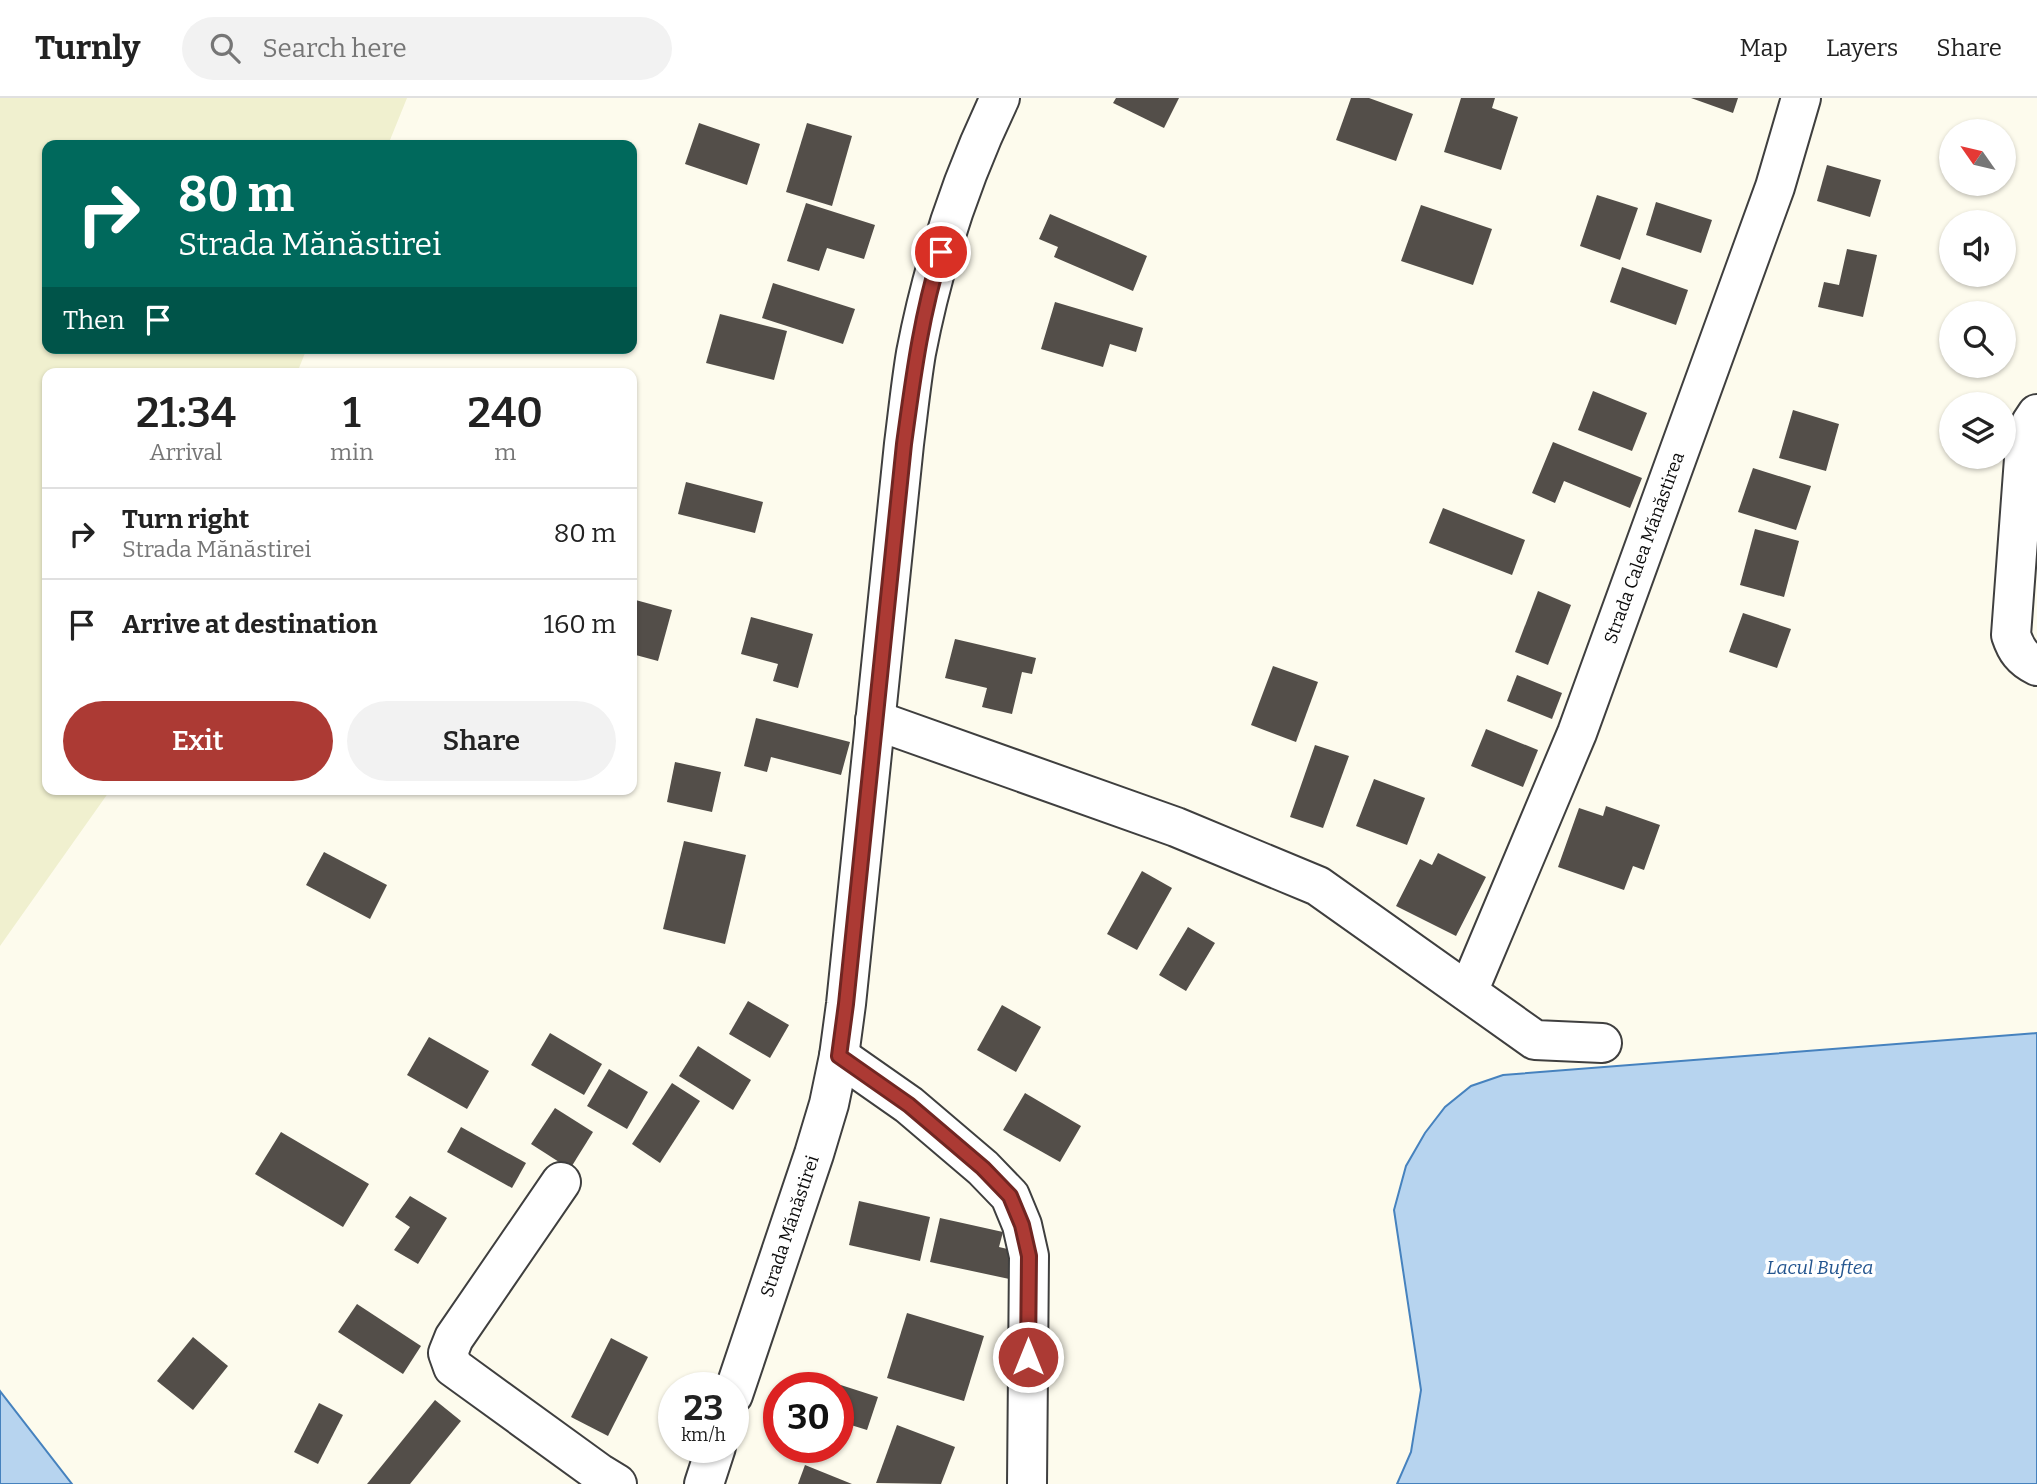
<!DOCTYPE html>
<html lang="en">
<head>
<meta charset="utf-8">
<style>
	body { margin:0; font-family:Bitter,serif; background:#f2f2f2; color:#222; height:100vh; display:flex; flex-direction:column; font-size:26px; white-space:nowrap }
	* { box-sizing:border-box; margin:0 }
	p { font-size:23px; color:#767676 }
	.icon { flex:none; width:38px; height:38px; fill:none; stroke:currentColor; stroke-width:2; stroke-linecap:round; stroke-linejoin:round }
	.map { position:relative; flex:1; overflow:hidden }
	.panel { position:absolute; left:42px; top:270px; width:595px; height:427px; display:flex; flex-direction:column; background:#fff; border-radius:14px; box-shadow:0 2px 5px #0004 }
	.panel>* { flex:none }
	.top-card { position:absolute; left:42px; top:42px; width:595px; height:214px; border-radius:14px; box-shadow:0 2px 5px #0004; background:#00695c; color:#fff; overflow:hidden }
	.needle { width:46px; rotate:304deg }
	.fabs { position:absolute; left:1939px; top:21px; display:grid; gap:14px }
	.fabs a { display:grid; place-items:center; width:77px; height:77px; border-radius:50%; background:#fff; box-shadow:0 2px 5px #0004; font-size:35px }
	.speed { position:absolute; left:658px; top:1274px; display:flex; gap:14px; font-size:35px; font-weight:700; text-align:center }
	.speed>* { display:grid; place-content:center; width:91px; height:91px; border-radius:50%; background:#fff; box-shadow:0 2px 5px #0004; line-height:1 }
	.speed small { font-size:18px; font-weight:400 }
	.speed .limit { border:10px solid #d22; background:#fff; color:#111 }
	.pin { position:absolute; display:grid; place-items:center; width:60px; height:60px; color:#fff; margin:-30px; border:4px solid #fff; border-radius:50%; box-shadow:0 2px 7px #0007 }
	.me { position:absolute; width:77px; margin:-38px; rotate:0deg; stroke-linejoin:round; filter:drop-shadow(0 0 5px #0008) }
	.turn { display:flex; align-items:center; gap:24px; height:147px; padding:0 21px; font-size:32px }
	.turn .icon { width:91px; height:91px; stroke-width:2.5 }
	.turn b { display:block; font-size:49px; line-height:60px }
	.then { display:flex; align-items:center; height:66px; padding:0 21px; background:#0003; gap:14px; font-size:26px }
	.eta { display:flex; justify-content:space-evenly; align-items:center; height:119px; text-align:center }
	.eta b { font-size:42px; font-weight:600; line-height:49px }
	.button { display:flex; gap:14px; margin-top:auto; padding:14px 21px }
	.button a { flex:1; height:80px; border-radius:42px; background:#ac3a34; color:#fff; font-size:28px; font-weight:600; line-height:80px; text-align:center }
	.button a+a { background:#f2f2f2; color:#222 }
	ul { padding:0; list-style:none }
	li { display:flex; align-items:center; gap:21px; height:91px; padding:0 21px; border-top:2px solid #e0e0e0 }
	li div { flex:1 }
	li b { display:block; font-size:26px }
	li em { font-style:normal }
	header { display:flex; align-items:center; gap:42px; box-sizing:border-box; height:98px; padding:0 35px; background:#fff; border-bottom:2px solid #e0e0e0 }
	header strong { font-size:33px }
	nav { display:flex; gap:38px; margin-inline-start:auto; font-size:24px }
	.search { width:490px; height:63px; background:#f2f2f2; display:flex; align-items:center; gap:18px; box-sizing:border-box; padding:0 24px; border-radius:38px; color:#767676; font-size:26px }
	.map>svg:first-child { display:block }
	.farmland { fill:#f0f0cf }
	.water { fill:#b7d4ef; stroke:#4682be; stroke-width:2 }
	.building { fill:#534e49 }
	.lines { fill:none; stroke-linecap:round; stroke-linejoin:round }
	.minor-casing { stroke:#3f3f3f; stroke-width:42 }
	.minor { stroke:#fff; stroke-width:38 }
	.route-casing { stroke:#702622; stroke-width:18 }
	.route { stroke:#ac3a34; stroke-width:12 }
	.labels { text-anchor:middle; stroke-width:7; stroke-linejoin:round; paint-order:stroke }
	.street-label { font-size:18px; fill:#0c0c0c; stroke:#fff }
	.water-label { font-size:19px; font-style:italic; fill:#23558f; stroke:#fff }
</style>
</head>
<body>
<header>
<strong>Turnly</strong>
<div class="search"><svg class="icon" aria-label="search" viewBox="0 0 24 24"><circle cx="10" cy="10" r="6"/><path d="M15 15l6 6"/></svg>Search here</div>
<nav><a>Map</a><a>Layers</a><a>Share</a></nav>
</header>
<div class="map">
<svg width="2037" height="1386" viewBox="0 0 2037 1386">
	<rect width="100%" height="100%" fill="#fdfbed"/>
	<!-- farmland -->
	<polygon class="farmland" points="0,0 407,0 388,47 47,47 47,250 307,250 297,275 47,275 47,691 111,691 0,848"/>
	<!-- water -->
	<g class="water">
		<polygon points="2037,935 2037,1386 1397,1386 1411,1354 1421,1292 1394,1112 1406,1068 1425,1035 1445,1009 1471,988 1503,977"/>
		<polygon points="0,1293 72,1386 0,1386"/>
	</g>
	<!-- building -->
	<g class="building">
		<polygon points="1116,0 1179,0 1164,30 1113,5"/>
		<polygon points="1351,0 1369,0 1413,16 1396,63 1336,42"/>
		<polygon points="1461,0 1495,0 1492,10 1518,19 1501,72 1444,54"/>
		<polygon points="1691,0 1738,0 1733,15"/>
		<polygon points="699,25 760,46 747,87 685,66"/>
		<polygon points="807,25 852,38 832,108 786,94"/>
		<polygon points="1827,67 1881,82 1870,119 1817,103"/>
		<polygon points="1597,97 1638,110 1620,162 1580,148"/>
		<polygon points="1656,104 1712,122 1701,155 1646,137"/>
		<polygon points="806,105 875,127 864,161 827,150 819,173 787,163"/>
		<polygon points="1421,107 1492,131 1473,187 1401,163"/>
		<polygon points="1050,116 1147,158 1133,193 1054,159 1058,149 1039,141"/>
		<polygon points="1847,151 1877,157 1863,219 1818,209 1824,184 1839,187"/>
		<polygon points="1622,169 1688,192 1676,227 1610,204"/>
		<polygon points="773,185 855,211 843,246 762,220"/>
		<polygon points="1055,204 1143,230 1136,254 1110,246 1103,269 1041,251"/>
		<polygon points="720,216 787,233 774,282 706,265"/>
		<polygon points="1593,293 1647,315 1632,353 1578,332"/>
		<polygon points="1793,312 1839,326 1826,373 1779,360"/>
		<polygon points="1553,344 1642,380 1630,410 1564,383 1555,405 1532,395"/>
		<polygon points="1753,370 1811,388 1796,432 1738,414"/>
		<polygon points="686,384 763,404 755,435 678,416"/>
		<polygon points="1443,410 1525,442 1512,477 1429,445"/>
		<polygon points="1755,431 1799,443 1784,499 1740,487"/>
		<polygon points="1538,493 1571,507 1548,567 1515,554"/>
		<polygon points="632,501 672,512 658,563 632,556"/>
		<polygon points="1743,515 1791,531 1777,570 1729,554"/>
		<polygon points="751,519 813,536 798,590 773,583 778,566 741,556"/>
		<polygon points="955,541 1036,560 1032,576 1022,574 1012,616 982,609 987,590 945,580"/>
		<polygon points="1273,568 1318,584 1296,644 1251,627"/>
		<polygon points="1517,577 1562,595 1552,621 1507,603"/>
		<polygon points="756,620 850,644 841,677 771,659 767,674 744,668"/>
		<polygon points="1486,631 1538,652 1523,689 1471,668"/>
		<polygon points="1315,647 1349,658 1323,730 1290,719"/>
		<polygon points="675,664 721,674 712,714 667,704"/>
		<polygon points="1374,681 1425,700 1407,747 1356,728"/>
		<polygon points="1606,708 1660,727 1644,772 1633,768 1624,792 1558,769 1579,710 1603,718"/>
		<polygon points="684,743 746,757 725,846 663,831"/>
		<polygon points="324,754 387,787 370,821 306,787"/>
		<polygon points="1438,755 1486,779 1456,838 1396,808 1420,761 1432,767"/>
		<polygon points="1142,773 1172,790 1137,852 1107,836"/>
		<polygon points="1188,829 1215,845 1186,893 1159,877"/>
		<polygon points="748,903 789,927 770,960 729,936"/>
		<polygon points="1002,907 1041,929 1016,974 977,952"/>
		<polygon points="550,935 602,966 584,997 531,967"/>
		<polygon points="429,939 489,973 467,1011 407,977"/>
		<polygon points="698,948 751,982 733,1012 679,978"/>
		<polygon points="609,971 648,994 627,1031 587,1008"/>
		<polygon points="672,985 700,1003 660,1065 632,1046"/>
		<polygon points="1025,995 1081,1028 1060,1064 1003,1032"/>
		<polygon points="555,1010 593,1034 570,1071 531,1046"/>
		<polygon points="461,1029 526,1065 512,1090 447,1054"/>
		<polygon points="281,1034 369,1086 343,1129 255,1076"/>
		<polygon points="410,1098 447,1120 418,1166 394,1152 410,1129 395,1119"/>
		<polygon points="859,1103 930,1119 920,1163 849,1147"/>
		<polygon points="940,1120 1003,1134 999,1149 1020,1154 1014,1182 930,1164"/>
		<polygon points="357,1206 421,1248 403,1276 338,1234"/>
		<polygon points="907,1215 984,1238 964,1303 887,1280"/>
		<polygon points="193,1239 228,1268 193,1312 157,1283"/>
		<polygon points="611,1240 648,1259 608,1338 571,1319"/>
		<polygon points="819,1280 878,1299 867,1332 838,1323 838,1290 816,1290"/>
		<polygon points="435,1302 461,1323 410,1386 367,1386"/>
		<polygon points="319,1305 343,1317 318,1366 294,1354"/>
		<polygon points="897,1327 955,1349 941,1386 876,1385"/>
		<polygon points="805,1367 852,1386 798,1386"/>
	</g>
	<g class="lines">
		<!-- minor casing -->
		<g class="minor-casing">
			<g id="minor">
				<path d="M2037 316 2031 325 2025 347 2011 537C2016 552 2022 561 2037 568"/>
				<polyline points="875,622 1176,729 1318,788 1535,942 1602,945"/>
				<path id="s1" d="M1468 894 1577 635 1775 89 1801 0"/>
				<polyline points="839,958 909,1007 983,1070 1010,1098 1022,1127 1029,1158 1027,1386"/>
				<polyline points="561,1084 454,1240 448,1255 453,1269 599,1375 617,1386"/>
				<path id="s2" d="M733 1297 814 1056 829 1006 839 958 846 906 904 346C908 315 911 285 916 255 933 167 961 81 1000 0"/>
				<polyline points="704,1386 716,1349"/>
			</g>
		</g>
		<!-- minor -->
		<use href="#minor" class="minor"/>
	</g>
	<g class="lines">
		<!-- route casing -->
		<g class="route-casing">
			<path id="route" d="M941 154C921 217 913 281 904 346L846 906 839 958 909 1007 983 1070 1010 1098 1022 1127 1029 1158 1028 1259"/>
		</g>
		<!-- route -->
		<use href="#route" class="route"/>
	</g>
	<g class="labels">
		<!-- street labels -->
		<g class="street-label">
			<text dy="6" stroke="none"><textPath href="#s1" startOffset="478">Strada Calea Mănăstirea</textPath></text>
			<text dy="6" stroke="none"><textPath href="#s2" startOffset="178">Strada Mănăstirei</textPath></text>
		</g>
		<!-- water labels -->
		<g class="water-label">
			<text x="1820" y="1176">Lacul Buftea</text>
		</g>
	</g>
</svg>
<div class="fabs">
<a><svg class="needle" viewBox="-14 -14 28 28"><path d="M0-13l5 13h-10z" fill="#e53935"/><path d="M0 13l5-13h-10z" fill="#767676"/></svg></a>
<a><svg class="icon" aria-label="sound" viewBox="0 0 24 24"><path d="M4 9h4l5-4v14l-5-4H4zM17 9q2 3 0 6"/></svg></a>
<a><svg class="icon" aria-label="search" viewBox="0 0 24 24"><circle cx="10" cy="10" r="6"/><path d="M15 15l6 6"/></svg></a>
<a><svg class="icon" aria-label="layers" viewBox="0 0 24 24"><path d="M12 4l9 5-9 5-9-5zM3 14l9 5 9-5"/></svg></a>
</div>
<div class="speed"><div>23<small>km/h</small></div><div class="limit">30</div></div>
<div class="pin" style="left:941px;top:154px;background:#d93025"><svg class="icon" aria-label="arrive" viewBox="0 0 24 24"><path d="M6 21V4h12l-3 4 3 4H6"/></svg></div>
<svg class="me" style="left:1028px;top:1259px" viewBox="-20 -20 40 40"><circle r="17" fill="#ac3a34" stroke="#fff" stroke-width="3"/><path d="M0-11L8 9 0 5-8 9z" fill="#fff"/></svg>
<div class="top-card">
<div class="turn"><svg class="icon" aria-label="right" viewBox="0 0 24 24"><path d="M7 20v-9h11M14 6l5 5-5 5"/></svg><div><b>80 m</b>Strada Mănăstirei</div></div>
<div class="then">Then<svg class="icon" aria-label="arrive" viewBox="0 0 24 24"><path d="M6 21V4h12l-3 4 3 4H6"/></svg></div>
</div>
<section class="panel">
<div class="eta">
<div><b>21:34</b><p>Arrival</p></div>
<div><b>1</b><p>min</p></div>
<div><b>240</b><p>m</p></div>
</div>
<ul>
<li><svg class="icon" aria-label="right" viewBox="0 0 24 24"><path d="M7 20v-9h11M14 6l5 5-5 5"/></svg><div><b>Turn right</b><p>Strada Mănăstirei</p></div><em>80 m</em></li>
<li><svg class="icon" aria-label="arrive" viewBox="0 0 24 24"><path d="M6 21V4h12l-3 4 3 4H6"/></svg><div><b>Arrive at destination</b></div><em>160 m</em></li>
</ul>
<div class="button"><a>Exit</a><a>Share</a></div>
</section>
</div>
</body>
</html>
